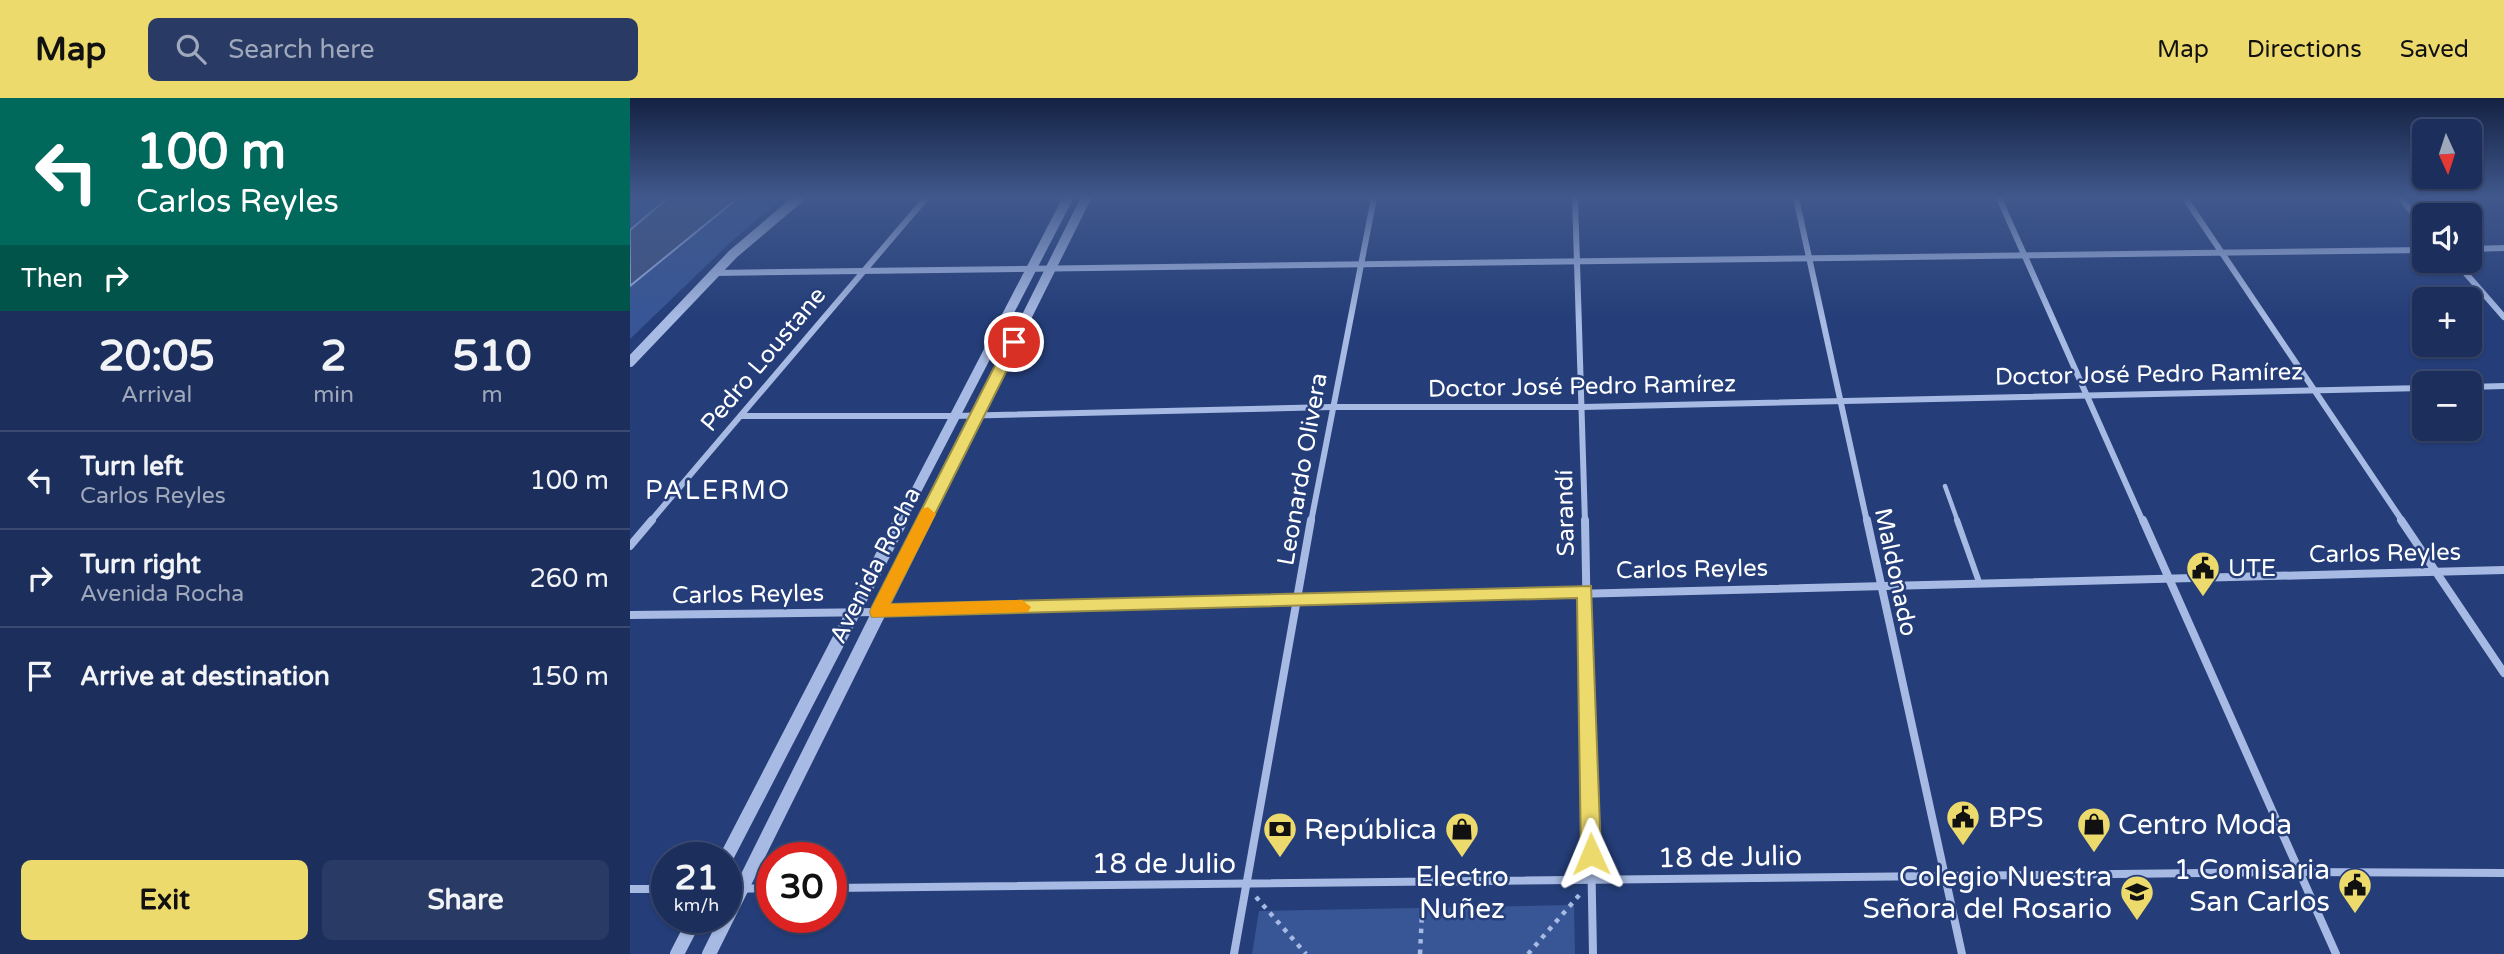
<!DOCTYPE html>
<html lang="en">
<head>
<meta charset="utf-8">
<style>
	body { margin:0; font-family:"Varela Round",sans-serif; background:#293a64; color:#f1f3f6; height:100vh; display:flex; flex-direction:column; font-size:26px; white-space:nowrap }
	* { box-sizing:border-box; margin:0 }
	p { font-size:23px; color:#a0a8bb }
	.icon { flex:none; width:38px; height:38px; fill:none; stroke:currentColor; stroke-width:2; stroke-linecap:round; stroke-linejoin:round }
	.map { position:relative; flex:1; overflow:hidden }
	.sheet { display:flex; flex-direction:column; background:#1c2e5b; width:630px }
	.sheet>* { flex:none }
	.banner { background:#00695c; color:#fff; overflow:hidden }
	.needle { width:46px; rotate:177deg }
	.tools { position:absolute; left:1782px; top:21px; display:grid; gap:14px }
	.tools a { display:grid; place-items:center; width:70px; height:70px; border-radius:10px; background:#1c2e5b; box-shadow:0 2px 5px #0004,0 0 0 2px #3a4a71; font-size:35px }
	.speed { position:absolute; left:21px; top:744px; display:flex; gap:14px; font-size:35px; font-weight:700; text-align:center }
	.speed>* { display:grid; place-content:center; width:91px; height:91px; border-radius:50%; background:#1c2e5b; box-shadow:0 2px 5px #0004,0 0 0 2px #3a4a71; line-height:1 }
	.speed small { font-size:18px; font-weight:400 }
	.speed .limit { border:10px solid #d22; background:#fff; color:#111 }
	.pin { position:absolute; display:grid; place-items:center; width:60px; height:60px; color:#fff; margin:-30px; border:4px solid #fff; border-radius:50%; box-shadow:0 2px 7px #0007 }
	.me { position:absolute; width:77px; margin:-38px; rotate:359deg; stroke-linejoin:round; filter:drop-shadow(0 0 5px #0008) }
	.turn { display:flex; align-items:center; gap:24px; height:147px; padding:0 21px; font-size:32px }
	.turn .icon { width:91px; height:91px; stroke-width:2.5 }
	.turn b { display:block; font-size:49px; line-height:60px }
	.then { display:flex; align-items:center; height:66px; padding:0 21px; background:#0003; gap:14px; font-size:26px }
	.eta { display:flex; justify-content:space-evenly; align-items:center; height:119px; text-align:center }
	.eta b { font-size:42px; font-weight:700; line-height:49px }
	.button { display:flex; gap:14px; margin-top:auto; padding:14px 21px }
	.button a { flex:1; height:80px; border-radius:10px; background:#edda6c; color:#111; font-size:28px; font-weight:700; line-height:80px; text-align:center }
	.button a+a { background:#293a64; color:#f1f3f6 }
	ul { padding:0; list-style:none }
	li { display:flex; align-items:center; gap:21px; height:98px; padding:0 21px; border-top:2px solid #3a4a71 }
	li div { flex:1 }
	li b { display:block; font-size:26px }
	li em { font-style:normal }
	header { display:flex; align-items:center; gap:42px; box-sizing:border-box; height:98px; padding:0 35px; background:#edda6c; color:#111 }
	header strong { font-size:33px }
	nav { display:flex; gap:38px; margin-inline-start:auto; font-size:24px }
	.search { width:490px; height:63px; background:#293a64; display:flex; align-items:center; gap:18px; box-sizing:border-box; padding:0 24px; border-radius:10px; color:#a0a8bb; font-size:26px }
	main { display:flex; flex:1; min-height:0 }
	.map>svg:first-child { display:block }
	.green { fill:#385696 }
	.water { fill:#41547f; stroke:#9cb3e4; stroke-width:2 }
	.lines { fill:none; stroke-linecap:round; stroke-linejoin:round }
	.path { stroke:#a7bae3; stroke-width:4.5; stroke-dasharray:4.5 6; stroke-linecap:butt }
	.service-far1 { stroke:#a7bae3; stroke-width:4.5 }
	.service { stroke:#a7bae3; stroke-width:6 }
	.minor-far1 { stroke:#a7bae3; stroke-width:6 }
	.minor { stroke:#a7bae3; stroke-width:8 }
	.tertiary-far1 { stroke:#a7bae3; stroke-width:10 }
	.tertiary { stroke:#a7bae3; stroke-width:14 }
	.route { fill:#edda6c; stroke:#9a8e46; stroke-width:2 }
	.slow { fill:#f59e0b }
	.labels { text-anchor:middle; stroke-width:5; stroke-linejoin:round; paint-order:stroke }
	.street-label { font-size:24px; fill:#fff; stroke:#253e79 }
	.poi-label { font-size:24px; fill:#fff; stroke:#253e79; text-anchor:start }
	.neighbourhood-label { font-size:26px; letter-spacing:2px; fill:#fff; stroke:#253e79 }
	.near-poi-label { font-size:28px; fill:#fff; stroke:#253e79; text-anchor:start }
	.near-street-label { font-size:28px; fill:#fff; stroke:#253e79 }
</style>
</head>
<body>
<header>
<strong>Map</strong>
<div class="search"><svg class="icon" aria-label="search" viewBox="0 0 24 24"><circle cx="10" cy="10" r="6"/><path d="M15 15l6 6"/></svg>Search here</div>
<nav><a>Map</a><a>Directions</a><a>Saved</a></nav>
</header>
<main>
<section class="sheet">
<div class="banner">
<div class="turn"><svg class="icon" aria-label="left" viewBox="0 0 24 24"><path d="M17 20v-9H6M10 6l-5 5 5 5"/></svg><div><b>100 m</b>Carlos Reyles</div></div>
<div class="then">Then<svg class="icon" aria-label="right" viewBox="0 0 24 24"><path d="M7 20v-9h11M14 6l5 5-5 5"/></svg></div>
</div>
<div class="eta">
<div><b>20:05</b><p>Arrival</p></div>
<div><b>2</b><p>min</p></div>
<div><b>510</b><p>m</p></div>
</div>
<ul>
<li><svg class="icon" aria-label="left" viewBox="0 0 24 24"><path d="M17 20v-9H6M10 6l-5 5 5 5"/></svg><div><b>Turn left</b><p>Carlos Reyles</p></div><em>100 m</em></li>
<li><svg class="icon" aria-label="right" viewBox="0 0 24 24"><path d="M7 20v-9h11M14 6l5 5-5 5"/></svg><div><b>Turn right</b><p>Avenida Rocha</p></div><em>260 m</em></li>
<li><svg class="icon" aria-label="arrive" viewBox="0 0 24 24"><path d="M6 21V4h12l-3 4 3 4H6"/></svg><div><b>Arrive at destination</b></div><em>150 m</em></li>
</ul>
<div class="button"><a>Exit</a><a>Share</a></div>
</section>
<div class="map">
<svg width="1874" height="856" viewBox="0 0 1874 856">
	<rect width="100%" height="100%" fill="#253e79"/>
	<!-- green -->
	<g class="green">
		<polygon points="0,100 38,100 0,132"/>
		<polygon points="108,100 153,100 105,140 0,241 0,188"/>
		<polygon points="944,807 945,856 622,856 629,813"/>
	</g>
	<!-- water -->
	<polygon class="water" points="38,100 108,100 0,188 0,132"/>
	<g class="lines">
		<!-- path -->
		<g class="path">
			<polyline points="626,799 676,856"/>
			<polyline points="790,856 793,795"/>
			<polyline points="898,856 951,795"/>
		</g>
		<!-- service-far1 -->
		<polyline class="service-far1" points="1315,388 1328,424"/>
		<!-- service -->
		<polyline class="service" points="1327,422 1349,484"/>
		<!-- minor-far1 -->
		<g class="minor-far1">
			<polyline points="945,100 955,424"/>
			<polyline points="1166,100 1237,424"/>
			<polyline points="1369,100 1513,424"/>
			<polyline points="1555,100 1773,424"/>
			<polyline points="1770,100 1794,127"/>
			<polyline points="1839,151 1874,150"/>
			<polyline points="1825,163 1874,219"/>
			<polyline points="84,175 1794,152"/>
			<polyline points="1839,289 1874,288"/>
			<polyline points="111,318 324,318 701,309 953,309 1794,290"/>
			<polyline points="20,424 296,100"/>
			<polyline points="681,424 744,100"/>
		</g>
		<!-- minor -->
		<g class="minor">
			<polyline points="955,422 963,856"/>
			<polyline points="1237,422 1332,856"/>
			<polyline points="1513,422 1706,856"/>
			<polyline points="1771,422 1874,575"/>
			<polyline points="0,448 22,422"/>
			<polyline points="0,517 248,514 1874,472"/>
			<polyline points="201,790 1668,774 1874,775"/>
			<polyline points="0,791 37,791"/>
			<polyline points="96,791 142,790"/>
			<polyline points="604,856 681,422"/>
		</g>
		<!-- tertiary-far1 -->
		<g class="tertiary-far1">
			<polyline points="0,264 103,156 169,100"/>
			<polyline points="270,424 438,100"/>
			<polyline points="294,424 456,100"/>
		</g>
		<!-- tertiary -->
		<g class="tertiary">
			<polyline points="96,760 271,422"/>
			<polyline points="47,856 66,819"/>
			<polyline points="79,856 295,422"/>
		</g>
	</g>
	<!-- sky -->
	<linearGradient id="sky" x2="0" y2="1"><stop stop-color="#142243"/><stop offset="0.45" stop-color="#40588c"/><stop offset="1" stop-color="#40588c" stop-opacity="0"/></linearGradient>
	<rect width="1874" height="220" fill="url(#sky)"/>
	<!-- route -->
	<polygon class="route" points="384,239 391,244 260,506 961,488 971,756 968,763 961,766 954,763 951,756 947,500 242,519 240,514 242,509 377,244"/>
	<!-- slow -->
	<polygon class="slow" points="298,409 306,416 260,506 392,502 401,509 398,514 242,519 240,514 242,509 292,411"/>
	<!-- icons -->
	<defs>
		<g id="civic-pin" transform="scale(1.75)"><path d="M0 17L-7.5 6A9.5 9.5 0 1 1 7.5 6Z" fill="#edda6c" stroke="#253e79"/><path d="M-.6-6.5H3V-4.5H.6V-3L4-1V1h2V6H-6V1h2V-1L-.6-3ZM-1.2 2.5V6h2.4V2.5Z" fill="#111"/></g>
		<g id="shop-pin" transform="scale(1.75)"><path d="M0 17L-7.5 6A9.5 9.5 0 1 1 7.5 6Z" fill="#edda6c" stroke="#253e79"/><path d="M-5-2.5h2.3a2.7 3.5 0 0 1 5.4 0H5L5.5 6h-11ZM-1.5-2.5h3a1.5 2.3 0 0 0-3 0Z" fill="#111"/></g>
		<g id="bank-pin" transform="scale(1.75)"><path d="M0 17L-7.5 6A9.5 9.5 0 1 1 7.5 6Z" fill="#edda6c" stroke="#253e79"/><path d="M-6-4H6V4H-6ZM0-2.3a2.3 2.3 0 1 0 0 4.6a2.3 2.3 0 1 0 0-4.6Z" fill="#111"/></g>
		<g id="school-pin" transform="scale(1.75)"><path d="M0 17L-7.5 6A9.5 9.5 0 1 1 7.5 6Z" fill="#edda6c" stroke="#253e79"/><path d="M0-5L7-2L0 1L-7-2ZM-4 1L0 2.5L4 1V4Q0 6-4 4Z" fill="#111"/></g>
	</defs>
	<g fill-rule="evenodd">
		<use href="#civic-pin" x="1573" y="470"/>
		<use href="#civic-pin" x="1333" y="719"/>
		<use href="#shop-pin" x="1464" y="726"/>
		<use href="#bank-pin" x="650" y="731"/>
		<use href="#shop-pin" x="832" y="731"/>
		<use href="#civic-pin" x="1725" y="787"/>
		<use href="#school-pin" x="1507" y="794"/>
	</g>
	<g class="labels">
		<!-- street labels -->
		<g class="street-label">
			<text transform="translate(133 261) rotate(-50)" y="8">Pedro Loustane</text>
			<text transform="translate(1519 276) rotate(-1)" y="8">Doctor José Pedro Ramírez</text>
			<text transform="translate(952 288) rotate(-1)" y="8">Doctor José Pedro Ramírez</text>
			<text transform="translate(672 371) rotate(-80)" y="8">Leonardo Olivera</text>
			<text transform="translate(935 415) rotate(-91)" y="8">Sarandí</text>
			<text transform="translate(1755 455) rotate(-1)" y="8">Carlos Reyles</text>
			<text transform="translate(245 467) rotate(-63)" y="8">Avenida Rocha</text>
			<text transform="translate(1062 471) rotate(-1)" y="8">Carlos Reyles</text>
			<text transform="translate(1266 474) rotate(78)" y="8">Maldonado</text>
			<text transform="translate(118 496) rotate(-1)" y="8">Carlos Reyles</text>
		</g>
		<!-- poi labels -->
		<g class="poi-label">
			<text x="1598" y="478">UTE</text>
		</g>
		<!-- neighbourhood labels -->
		<g class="neighbourhood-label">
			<text x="88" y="401">PALERMO</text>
		</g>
		<!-- near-poi labels -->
		<g class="near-poi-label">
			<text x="1358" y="729">BPS</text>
			<text x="1488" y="736">Centro Moda</text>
			<text x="674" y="741">República</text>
			<text x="1700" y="781" text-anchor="end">1 Comisaria<tspan x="1700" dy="32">San Carlos</tspan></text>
			<text x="832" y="788" text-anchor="middle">Electro<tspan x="832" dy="32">Nuñez</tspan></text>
			<text x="1482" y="788" text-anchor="end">Colegio Nuestra<tspan x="1482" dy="32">Señora del Rosario</tspan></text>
		</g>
		<!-- near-street labels -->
		<g class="near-street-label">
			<text transform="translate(1100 758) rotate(-1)" y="10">18 de Julio</text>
			<text x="534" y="775">18 de Julio</text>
		</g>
	</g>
</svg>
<div class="tools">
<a><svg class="needle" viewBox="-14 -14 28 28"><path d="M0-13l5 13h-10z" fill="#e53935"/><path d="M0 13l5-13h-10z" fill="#a0a8bb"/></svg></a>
<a><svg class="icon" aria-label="sound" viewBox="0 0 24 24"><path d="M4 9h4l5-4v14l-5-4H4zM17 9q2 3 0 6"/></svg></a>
<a>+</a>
<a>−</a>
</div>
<div class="speed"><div>21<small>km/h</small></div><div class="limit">30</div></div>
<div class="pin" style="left:384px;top:244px;background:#d93025"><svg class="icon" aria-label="arrive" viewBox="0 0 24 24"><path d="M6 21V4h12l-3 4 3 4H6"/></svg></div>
<svg class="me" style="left:961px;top:756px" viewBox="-20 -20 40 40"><path d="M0-17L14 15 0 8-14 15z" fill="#edda6c" stroke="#fff" stroke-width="4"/></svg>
</div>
</main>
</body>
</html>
